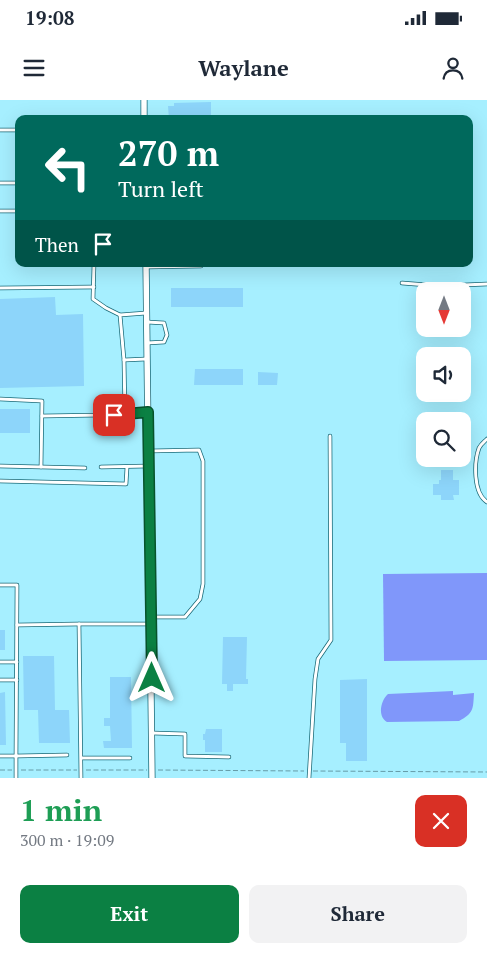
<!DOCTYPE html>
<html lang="en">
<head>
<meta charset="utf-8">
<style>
	body { margin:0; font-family:"PT Serif",serif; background:#f2f2f3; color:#1f2937; height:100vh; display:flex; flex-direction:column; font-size:19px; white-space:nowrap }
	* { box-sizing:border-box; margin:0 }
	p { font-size:16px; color:#747a83 }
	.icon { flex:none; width:28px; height:28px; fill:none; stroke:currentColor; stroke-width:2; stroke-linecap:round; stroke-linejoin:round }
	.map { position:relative; height:678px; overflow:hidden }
	.panel { display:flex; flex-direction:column; background:#fff; flex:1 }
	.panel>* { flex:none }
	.banner { position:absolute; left:15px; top:15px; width:458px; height:152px; border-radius:10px; box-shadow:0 5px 20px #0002; background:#00695c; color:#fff; overflow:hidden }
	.needle { width:32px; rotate:180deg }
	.controls { position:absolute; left:416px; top:182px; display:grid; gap:10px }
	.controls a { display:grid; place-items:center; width:55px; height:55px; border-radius:10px; background:#fff; box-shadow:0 5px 20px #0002; font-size:25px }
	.pin { position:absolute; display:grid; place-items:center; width:42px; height:42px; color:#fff; margin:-21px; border-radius:10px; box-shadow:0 2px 8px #0006 }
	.me { position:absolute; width:55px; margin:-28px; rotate:0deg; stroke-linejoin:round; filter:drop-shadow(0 0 4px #0008) }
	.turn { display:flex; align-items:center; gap:18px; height:105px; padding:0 20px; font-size:22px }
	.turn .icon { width:65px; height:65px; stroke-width:2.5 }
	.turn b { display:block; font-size:35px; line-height:42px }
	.then { display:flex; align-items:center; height:48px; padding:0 20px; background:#0003; gap:10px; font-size:19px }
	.round { display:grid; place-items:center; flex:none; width:52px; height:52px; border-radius:10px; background:#f2f2f3 }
	.overview { display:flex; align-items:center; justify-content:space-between; height:85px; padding:0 20px }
	h1 { font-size:30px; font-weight:700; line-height:38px; color:#1e9e55 }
	.primary-button { display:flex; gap:10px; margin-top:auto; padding:10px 20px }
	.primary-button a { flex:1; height:58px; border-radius:10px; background:#0b8043; color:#fff; font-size:20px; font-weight:700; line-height:58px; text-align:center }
	.primary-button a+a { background:#f2f2f3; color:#1f2937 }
	.status { display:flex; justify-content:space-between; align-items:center; height:35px; padding:0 25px; background:#fff; direction:ltr }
	.status svg { height:14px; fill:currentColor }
	header { display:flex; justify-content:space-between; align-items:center; height:65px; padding:0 20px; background:#fff; font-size:22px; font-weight:700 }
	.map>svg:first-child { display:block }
	.water { fill:#8097fa }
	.building { fill:#8dd5fa }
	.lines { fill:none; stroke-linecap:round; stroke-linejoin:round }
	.lane-casing { stroke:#196977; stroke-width:4.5 }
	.street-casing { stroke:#196977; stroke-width:7 }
	.path { stroke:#669ca8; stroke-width:1; stroke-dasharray:5 2.5; stroke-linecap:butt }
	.lane { stroke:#fff; stroke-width:3 }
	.street { stroke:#fff; stroke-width:5.5 }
	.route-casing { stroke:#07532c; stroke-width:12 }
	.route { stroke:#0b8043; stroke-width:9 }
</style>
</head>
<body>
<div class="status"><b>19:08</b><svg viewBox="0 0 49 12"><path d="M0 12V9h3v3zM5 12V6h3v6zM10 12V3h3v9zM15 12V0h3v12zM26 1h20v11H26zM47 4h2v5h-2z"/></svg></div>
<header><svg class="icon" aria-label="menu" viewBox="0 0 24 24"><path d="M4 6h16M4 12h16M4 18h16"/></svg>Waylane<svg class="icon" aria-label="person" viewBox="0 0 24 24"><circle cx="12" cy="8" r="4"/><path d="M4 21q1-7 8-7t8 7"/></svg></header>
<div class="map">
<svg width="487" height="678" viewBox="0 0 487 678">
	<rect width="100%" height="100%" fill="#a6efff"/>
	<!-- water -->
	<g class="water">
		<polygon points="487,473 487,560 384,561 383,474"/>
		<path d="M453 591V595L474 593C473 609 474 613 459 621L387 622C377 616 381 600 388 594Z"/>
	</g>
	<!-- building -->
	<g class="building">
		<polygon points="211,2 211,15 177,16 177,19 169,19 168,6 174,6 174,3"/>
		<rect x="171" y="188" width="72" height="19"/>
		<polygon points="55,197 56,215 83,214 84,286 0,288 0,199"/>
		<polygon points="195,269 243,269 243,285 194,285"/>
		<polygon points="258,272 278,273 277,285 258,285"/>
		<rect x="0" y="309" width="30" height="24"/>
		<polygon points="441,370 453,370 453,380 459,380 459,395 453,395 454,400 441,400 441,395 433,395 433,384 439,384 439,380 441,380"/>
		<rect x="0" y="530" width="5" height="20"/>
		<polygon points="223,537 247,537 246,579 248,579 248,584 233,584 233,591 227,591 227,584 222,584"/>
		<polygon points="23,556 54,556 55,610 69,610 70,643 39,643 38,610 24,610"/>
		<polygon points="110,577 131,577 132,648 104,648 103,641 111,641 110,626 104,626 104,618 110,618"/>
		<polygon points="367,579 367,661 346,661 346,643 340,643 340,580"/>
		<polygon points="5,592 6,645 0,645 0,593"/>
		<polygon points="206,629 222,629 222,652 205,652 205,640 203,640 203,634 205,634"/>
	</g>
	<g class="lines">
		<!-- lane casing -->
		<g class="lane-casing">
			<g id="lane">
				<polyline points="0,30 19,30"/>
				<polyline points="0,83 19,83"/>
				<polyline points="0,111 19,111"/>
				<polyline points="94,164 93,199 106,208 120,215"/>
				<polyline points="146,167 201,166"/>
				<polyline points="402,183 440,186 487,184"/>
				<polyline points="0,188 94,187"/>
				<polyline points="147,222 164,223 167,235 164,242 147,243"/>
				<polyline points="146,259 124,260 120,215 146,213"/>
				<polyline points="124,260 125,314"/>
				<polyline points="0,299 42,301 41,367"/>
				<polyline points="42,316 103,315 147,312"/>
				<path d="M487 339C484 342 481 344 479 348 474 362 473 393 487 402"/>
				<polyline points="149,351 199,350 203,361 203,484 200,499 185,517 151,517"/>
				<polyline points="0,366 85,368"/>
				<polyline points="101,367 148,366"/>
				<polyline points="0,381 126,384 127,367"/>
				<polyline points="0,485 17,485 16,656 67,655"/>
				<polyline points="17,525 79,524"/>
				<polyline points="0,562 17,562"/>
				<polyline points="0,580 17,580"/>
				<polyline points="152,633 185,634 185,656 229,657"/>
				<polyline points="0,656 16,656 16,678"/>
				<polyline points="82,658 130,658"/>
				<polyline points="81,678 79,524 150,524"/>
				<polyline points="309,678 315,579 318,559 331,540 330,336"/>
			</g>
		</g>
		<!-- street casing -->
		<g class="street-casing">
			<g id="street">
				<polyline points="144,0 144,19"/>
				<polyline points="146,164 152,678"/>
			</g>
		</g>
		<!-- path -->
		<g class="path">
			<polyline points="0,670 12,670"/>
			<polyline points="21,670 77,670"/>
			<polyline points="86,670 147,670"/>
			<polyline points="158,670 304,671"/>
			<polyline points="313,671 487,672"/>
		</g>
		<!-- lane -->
		<use href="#lane" class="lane"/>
		<!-- street -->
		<use href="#street" class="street"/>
	</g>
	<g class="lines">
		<!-- route casing -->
		<g class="route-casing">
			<polyline id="route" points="114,315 148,312 152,578"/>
		</g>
		<!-- route -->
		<use href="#route" class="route"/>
	</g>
</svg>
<div class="controls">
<a><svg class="needle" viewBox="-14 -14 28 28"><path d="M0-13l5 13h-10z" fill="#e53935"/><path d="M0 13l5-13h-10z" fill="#747a83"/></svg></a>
<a><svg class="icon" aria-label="sound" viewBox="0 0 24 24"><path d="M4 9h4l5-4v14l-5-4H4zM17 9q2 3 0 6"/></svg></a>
<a><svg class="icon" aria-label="search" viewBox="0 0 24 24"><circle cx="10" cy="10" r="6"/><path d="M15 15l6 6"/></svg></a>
</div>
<div class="pin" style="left:114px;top:315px;background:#d93025"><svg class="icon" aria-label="arrive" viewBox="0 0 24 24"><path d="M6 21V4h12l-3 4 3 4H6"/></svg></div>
<svg class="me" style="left:152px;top:578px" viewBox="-20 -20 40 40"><path d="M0-17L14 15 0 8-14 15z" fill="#0b8043" stroke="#fff" stroke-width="4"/></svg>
<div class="banner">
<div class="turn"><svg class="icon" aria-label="left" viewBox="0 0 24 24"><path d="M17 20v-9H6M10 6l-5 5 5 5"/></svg><div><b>270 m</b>Turn left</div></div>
<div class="then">Then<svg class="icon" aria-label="arrive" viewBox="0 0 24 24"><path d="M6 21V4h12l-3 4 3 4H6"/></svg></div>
</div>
</div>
<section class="panel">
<div class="overview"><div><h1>1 min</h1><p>300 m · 19:09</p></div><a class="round" style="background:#d93025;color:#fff"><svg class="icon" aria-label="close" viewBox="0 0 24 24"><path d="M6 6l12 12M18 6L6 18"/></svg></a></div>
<div class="primary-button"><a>Exit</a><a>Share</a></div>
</section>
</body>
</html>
